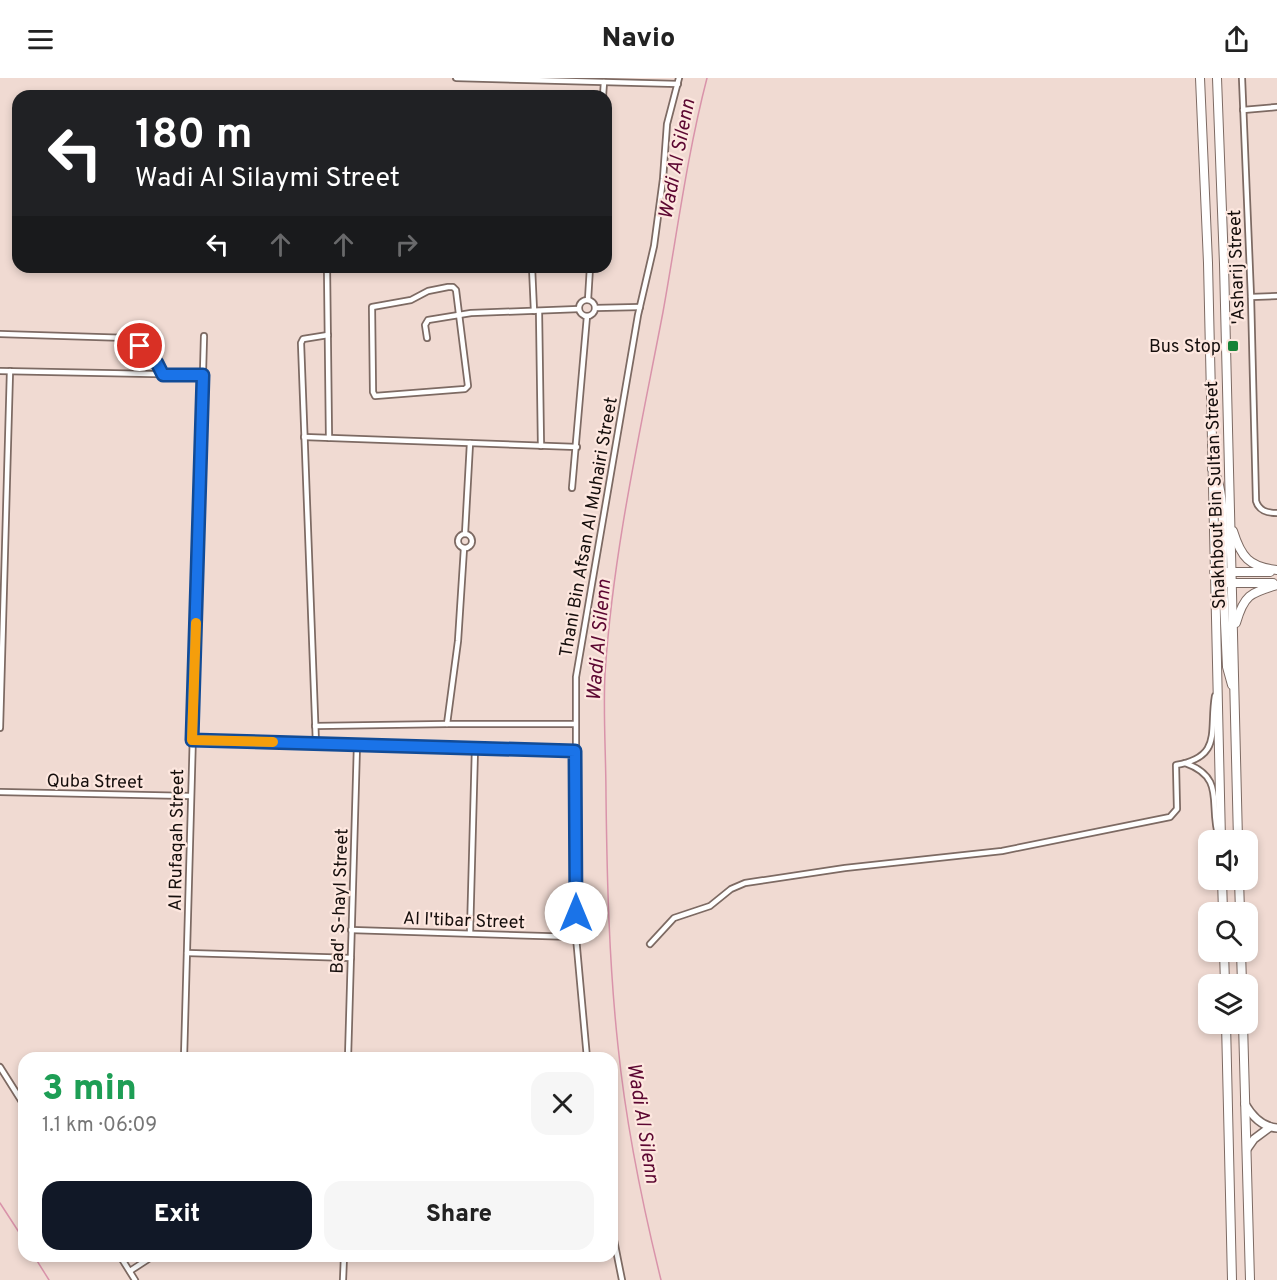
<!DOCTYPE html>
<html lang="en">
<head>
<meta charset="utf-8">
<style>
	body { margin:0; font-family:Overpass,sans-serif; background:#f6f6f6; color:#222; height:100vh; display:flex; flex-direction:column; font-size:22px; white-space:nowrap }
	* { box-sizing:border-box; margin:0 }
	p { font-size:20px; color:#767676 }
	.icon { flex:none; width:33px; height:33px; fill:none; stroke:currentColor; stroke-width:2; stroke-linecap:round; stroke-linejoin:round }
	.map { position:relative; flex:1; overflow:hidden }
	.drawer { position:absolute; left:18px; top:974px; width:600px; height:210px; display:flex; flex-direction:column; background:#fff; border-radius:18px; box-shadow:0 3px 9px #0003 }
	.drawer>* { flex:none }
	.banner { position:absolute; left:12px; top:12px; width:600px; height:183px; border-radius:18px; box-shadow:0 3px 9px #0003; background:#202124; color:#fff; overflow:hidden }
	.controls { position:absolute; left:1198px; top:752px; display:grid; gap:12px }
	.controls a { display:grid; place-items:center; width:60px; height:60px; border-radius:12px; background:#fff; box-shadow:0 3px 9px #0003; font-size:30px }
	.pin { position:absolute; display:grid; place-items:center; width:51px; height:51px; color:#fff; margin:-26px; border:3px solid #fff; border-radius:50%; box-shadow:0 2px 6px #0007 }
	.me { position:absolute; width:66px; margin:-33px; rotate:0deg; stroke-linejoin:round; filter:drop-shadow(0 0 4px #0008) }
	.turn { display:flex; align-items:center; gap:21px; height:126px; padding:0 24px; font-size:27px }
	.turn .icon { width:78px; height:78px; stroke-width:2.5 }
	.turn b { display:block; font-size:42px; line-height:51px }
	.lanes { display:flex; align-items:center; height:57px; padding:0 24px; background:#0003; justify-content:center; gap:30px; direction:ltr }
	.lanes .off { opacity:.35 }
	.round { display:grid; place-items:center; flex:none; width:63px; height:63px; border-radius:18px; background:#f6f6f6 }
	.headline { display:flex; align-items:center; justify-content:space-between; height:102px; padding:0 24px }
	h1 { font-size:36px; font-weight:800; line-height:45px; color:#1e9e55 }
	.cta { display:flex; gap:12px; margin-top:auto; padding:12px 24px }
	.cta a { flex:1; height:69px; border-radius:18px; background:#111827; color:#fff; font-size:24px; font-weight:800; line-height:69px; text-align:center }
	.cta a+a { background:#f6f6f6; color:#222 }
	header { display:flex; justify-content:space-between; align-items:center; height:78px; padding:0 24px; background:#fff; font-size:27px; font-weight:800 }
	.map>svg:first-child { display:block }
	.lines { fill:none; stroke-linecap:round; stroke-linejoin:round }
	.stream { stroke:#d993aa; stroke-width:1.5 }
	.street-casing { stroke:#7d6a63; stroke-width:8 }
	.secondary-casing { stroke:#7d6a63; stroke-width:10 }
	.primary-casing { stroke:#7d6a63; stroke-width:10 }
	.street { stroke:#fff; stroke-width:4.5 }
	.secondary { stroke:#fff; stroke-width:7 }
	.primary { stroke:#fff; stroke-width:8 }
	.route-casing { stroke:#114b97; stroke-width:15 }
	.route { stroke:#1a73e8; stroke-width:10 }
	.slow { stroke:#f59e0b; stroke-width:10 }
	.poi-dot { fill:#178237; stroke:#fde7df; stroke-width:2 }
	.labels { text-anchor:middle; stroke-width:4.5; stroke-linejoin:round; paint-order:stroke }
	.street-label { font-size:18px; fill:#150e0c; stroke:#fde7df }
	.poi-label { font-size:18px; fill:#150e0c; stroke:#fde7df; text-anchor:end }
	.water-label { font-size:20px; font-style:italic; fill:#5c0731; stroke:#fde7df }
</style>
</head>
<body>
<header><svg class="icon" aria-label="menu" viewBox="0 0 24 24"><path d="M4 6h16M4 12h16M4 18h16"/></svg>Navio<svg class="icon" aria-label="share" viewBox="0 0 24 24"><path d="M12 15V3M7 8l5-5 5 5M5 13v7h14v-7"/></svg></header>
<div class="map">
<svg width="1277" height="1202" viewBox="0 0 1277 1202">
	<rect width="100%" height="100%" fill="#f0dad2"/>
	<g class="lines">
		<!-- stream -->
		<g class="stream">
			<polyline points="0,1125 24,1162"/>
			<polyline points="34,1178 49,1202"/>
			<path d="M661 1202C642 1125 626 1047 618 968 609 885 607 801 606 718 606 677 603 636 605 596 613 474 640 354 663 234 677 156 687 77 707 0"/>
		</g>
		<!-- street casing -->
		<g class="street-casing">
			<g id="street">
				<polyline points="456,0 678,6"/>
				<path d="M1242 0 1251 219 1256 423C1259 433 1267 435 1277 435"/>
				<polyline points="603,18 604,4"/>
				<polyline points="1243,32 1277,29"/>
				<polyline points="327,189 329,360"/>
				<polyline points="532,189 534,233"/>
				<polygon points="448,209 453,209 456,212 468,308 465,311 375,318 373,314 372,229 411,222 428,213"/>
				<polyline points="1251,219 1277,218"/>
				<polyline points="588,222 590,189"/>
				<circle cx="587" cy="230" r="8"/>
				<polyline points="595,230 640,229"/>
				<polyline points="539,233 541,368"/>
				<path d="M0 256 128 260C143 267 157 282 163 297"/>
				<polyline points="427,260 425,247 428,242 471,235 579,231"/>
				<polyline points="0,293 203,297"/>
				<polyline points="304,359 577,369"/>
				<polyline points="572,410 587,238"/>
				<circle cx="465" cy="463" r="7"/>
				<polyline points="465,456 470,365"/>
				<polyline points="447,646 458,563 464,470"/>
				<polyline points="315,648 447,646 575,646"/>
				<polyline points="0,650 10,293"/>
				<polyline points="192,662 575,673"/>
				<polyline points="316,666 301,265 303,261 328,257"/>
				<path d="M1185 685C1227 700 1208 727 1219 760"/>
				<polyline points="0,714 190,718"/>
				<polyline points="351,852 576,859"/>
				<polyline points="470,855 475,670"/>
				<path d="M650 866 674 840 710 828 731 811 745 805 845 790 1002 773 1170 739 1177 731 1176 687C1223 679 1209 653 1215 618"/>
				<polyline points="187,875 351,880"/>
				<polyline points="184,980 204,258"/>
				<polyline points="348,980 357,667"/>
				<polyline points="587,980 576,859 576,599 638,237 654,168 663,101 667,46 679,0"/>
				<polyline points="0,989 24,1027"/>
				<polyline points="612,1152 622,1202"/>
				<polyline points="120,1178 135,1202"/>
				<polyline points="130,1193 153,1178"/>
				<polyline points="343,1202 344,1178"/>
			</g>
		</g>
		<!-- secondary casing -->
		<g class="secondary-casing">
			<g id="secondary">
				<path d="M1245 1026C1252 1038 1262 1049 1277 1050"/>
				<polyline points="1247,1071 1254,1061 1270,1049"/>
			</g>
		</g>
		<!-- primary casing -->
		<g class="primary-casing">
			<g id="primary">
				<polyline points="1200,0 1208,185 1221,762"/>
				<polyline points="1217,0 1224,186 1238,762"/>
				<path d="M1212 391C1227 409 1222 469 1223 494L1226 501"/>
				<path d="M1233 453C1241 479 1249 489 1277 492"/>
				<polyline points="1214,494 1223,501 1227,589 1232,607"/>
				<polyline points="1228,494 1270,494"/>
				<polyline points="1228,505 1273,505"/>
				<path d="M1236 545C1244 517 1250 515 1277 507"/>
				<polyline points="1222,801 1223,834"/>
				<polyline points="1239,801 1240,834"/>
				<polyline points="1224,873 1225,906"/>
				<polyline points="1241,873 1242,906"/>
				<polyline points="1226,945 1232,1202"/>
				<polyline points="1243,945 1250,1202"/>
			</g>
		</g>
		<!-- street -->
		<use href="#street" class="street"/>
		<!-- secondary -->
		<use href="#secondary" class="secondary"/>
		<!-- primary -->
		<use href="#primary" class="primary"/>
	</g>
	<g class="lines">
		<!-- route casing -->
		<g class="route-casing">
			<polyline id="route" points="140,268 157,285 163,297 203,297 192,662 575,673 576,835"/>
		</g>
		<!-- route -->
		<use href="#route" class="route"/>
		<!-- slow -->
		<polyline class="slow" points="196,545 192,662 273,664"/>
	</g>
	<!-- markers -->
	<rect class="poi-dot" x="1227" y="262" width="12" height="12" rx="3"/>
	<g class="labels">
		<!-- street labels -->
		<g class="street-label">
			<text transform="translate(1236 189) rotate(-92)" y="6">'Asharij Street</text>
			<text transform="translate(1215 417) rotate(-92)" y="6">Shakhbout Bin Sultan Street</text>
			<text transform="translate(588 449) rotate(-80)" y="6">Thani Bin Afsan Al Muhairi Street</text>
			<text transform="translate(95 703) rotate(1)" y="6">Quba Street</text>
			<text transform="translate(176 762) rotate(-89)" y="6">Al Rufaqah Street</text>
			<text transform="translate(339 823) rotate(-88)" y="6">Bad' S-hayl Street</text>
			<text transform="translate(464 842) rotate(2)" y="6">Al I'tibar Street</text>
		</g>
		<!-- poi labels -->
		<g class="poi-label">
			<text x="1221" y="274">Bus Stop</text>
		</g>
		<!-- water labels -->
		<g class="water-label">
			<text transform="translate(676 81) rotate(-79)" y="7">Wadi Al Silenn</text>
			<text transform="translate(598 562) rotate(-85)" y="7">Wadi Al Silenn</text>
			<text transform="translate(644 1045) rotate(81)" y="7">Wadi Al Silenn</text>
		</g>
	</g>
</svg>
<div class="controls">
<a><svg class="icon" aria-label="sound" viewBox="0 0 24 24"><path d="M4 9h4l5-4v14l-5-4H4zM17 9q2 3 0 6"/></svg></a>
<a><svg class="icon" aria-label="search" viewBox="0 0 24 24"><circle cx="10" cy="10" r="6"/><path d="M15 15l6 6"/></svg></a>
<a><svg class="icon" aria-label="layers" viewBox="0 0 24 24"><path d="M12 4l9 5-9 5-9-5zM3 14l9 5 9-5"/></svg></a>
</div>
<div class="pin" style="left:140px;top:268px;background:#d93025"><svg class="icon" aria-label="arrive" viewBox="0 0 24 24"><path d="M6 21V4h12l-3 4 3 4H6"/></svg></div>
<svg class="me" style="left:576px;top:835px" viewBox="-20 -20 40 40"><circle r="19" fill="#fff"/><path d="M0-13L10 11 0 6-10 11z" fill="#1a73e8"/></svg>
<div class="banner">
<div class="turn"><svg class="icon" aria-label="left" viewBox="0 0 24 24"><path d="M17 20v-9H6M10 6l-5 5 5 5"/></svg><div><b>180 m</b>Wadi Al Silaymi Street</div></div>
<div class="lanes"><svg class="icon" aria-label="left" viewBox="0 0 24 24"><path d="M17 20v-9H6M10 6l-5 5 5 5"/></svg><svg class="icon off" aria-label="ahead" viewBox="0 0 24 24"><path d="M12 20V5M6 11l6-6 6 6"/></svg><svg class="icon off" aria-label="ahead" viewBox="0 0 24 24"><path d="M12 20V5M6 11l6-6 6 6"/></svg><svg class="icon off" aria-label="right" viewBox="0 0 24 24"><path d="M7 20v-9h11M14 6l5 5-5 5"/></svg></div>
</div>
<section class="drawer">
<div class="headline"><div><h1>3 min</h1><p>1.1 km · 06:09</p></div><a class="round"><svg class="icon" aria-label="close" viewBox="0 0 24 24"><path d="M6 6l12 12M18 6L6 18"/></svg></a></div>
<div class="cta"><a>Exit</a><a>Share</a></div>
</section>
</div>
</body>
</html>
